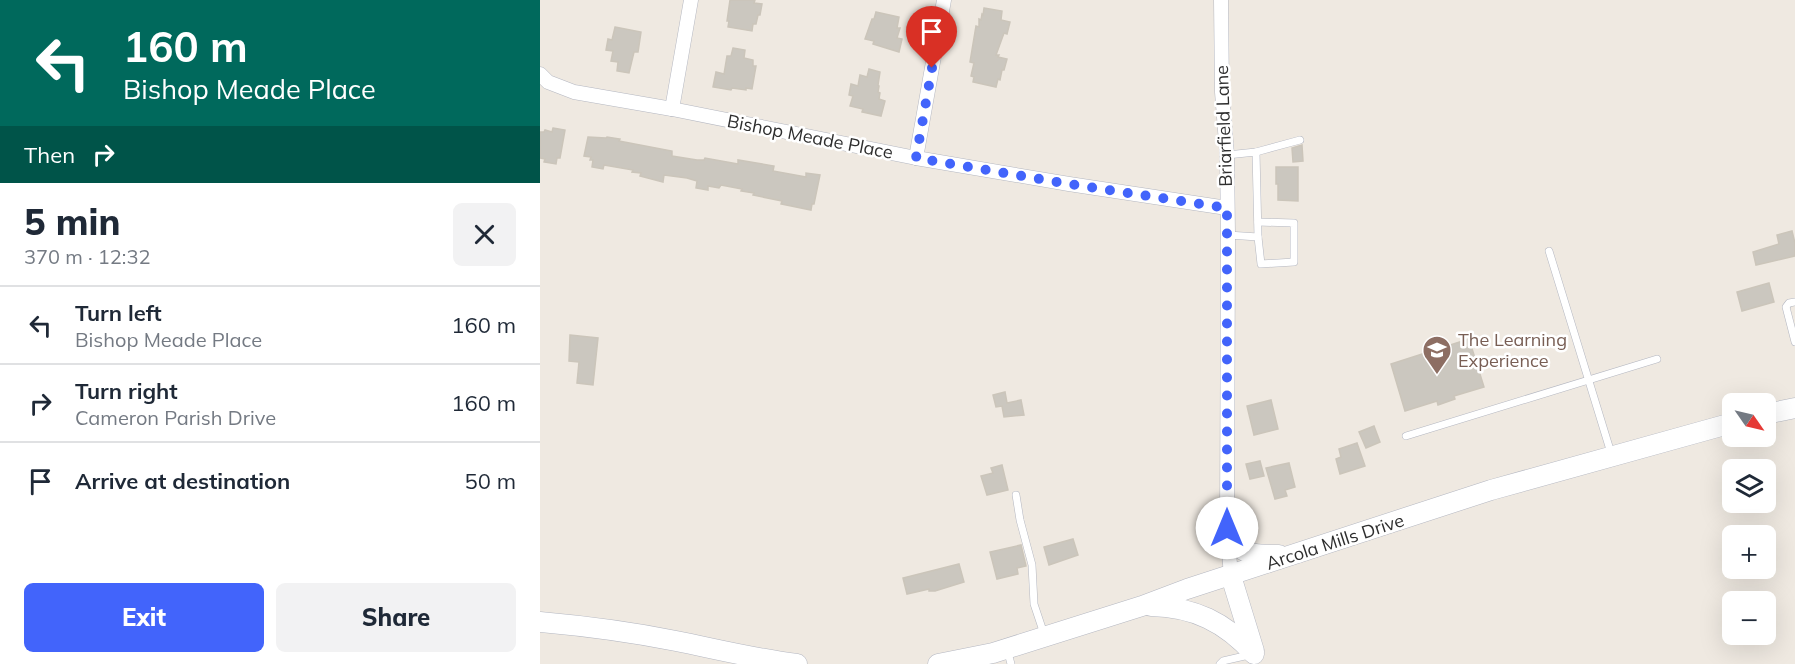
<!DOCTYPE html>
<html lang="en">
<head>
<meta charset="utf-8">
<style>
	body { margin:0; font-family:Mulish,sans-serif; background:#f2f2f3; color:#1f2937; height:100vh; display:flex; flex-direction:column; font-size:22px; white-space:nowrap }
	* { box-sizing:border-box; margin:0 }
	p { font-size:20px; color:#747a83 }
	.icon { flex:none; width:33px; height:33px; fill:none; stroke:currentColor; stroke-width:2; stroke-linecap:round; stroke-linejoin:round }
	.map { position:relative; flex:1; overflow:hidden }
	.side { display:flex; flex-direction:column; background:#fff; width:540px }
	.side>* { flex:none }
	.hud { background:#00695c; color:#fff; overflow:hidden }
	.needle { width:39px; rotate:124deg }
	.controls { position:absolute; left:1182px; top:393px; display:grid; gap:12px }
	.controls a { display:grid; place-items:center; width:54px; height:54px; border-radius:9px; background:#fff; box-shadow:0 6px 24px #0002; font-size:30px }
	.pin { position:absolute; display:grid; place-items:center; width:51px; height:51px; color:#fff; margin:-62px -26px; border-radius:50% 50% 50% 0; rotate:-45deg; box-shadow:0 0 6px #0007 }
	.pin .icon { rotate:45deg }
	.me { position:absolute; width:66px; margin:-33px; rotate:0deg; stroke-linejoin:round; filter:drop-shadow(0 0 4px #0008) }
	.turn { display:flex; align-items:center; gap:21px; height:126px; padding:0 24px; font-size:27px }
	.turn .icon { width:78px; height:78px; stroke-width:2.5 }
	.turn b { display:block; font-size:42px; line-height:51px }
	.then { display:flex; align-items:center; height:57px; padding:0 24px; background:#0003; gap:12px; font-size:22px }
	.round { display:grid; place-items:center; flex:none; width:63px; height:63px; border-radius:9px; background:#f2f2f3 }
	.head { display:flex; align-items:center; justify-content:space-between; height:102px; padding:0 24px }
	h1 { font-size:36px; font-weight:800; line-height:45px }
	.action { display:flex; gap:12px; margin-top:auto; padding:12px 24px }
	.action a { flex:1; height:69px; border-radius:9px; background:#4264fb; color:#fff; font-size:24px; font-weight:800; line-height:69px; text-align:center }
	.action a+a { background:#f2f2f3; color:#1f2937 }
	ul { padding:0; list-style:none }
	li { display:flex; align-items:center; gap:18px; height:78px; padding:0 24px; border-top:2px solid #e0e1e3 }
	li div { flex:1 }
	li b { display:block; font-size:22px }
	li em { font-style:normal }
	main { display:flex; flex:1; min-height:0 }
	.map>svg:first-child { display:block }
	.building { fill:#cbc7bf; stroke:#cbc5ba; stroke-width:1.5 }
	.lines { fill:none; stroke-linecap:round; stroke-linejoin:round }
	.lane-casing { stroke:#b4b7c1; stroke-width:8 }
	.street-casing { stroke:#b4b7c1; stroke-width:15 }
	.secondary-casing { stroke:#b4b7c1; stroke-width:21 }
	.lane { stroke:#fff; stroke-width:7 }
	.street { stroke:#fff; stroke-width:14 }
	.secondary { stroke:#fff; stroke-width:20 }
	.route { stroke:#4264fb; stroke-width:10; stroke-dasharray:0 18 }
	.labels { text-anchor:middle; stroke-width:5; stroke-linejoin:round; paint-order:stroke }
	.street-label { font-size:18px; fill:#2e2e2e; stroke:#fff }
	.education-label { font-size:18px; fill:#785e54; stroke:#fff; text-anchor:start }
</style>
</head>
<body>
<main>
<section class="side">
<div class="hud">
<div class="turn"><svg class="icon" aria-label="left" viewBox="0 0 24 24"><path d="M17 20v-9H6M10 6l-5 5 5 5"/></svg><div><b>160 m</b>Bishop Meade Place</div></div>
<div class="then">Then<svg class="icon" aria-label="right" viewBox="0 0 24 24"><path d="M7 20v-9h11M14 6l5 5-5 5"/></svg></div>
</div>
<div class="head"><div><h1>5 min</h1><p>370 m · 12:32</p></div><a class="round"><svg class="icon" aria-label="close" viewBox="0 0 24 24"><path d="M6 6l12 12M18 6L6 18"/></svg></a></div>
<ul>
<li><svg class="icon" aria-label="left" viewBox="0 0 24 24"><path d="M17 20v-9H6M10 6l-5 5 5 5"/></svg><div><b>Turn left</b><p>Bishop Meade Place</p></div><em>160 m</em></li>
<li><svg class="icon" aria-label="right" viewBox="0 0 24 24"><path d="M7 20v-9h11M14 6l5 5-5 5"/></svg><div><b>Turn right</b><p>Cameron Parish Drive</p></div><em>160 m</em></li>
<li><svg class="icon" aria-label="arrive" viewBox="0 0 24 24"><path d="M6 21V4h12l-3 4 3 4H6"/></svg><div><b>Arrive at destination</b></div><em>50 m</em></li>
</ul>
<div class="action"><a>Exit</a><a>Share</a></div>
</section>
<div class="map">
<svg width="1255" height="664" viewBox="0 0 1255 664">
	<rect width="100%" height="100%" fill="#efe9e1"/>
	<!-- building -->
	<g class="building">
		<polygon points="190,0 215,0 214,3 222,4 220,15 218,15 216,24 213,24 212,31 188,27 189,21 187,21"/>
		<polygon points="444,8 462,11 461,20 470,22 467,34 464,33 456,55 459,55 458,57 467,59 464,70 462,70 460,80 458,79 456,87 433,82 434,77 431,76 434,63 430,62 436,26 439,27 439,19 441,20 442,14 443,15"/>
		<polygon points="336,12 359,17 357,28 360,28 357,38 362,39 359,52 333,44 334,41 325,39 332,19 334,19"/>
		<polygon points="75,27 101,32 98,52 94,52 89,73 77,71 78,62 71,61 73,51 66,50 68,39 72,40"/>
		<polygon points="193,48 205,50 204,58 213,60 213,66 216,66 212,89 206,88 206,90 192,88 191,90 173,87 176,72 184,74 187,56 191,56"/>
		<polygon points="329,69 340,72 338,85 339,86 338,92 340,93 339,99 345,101 341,116 322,112 323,109 310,106 313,96 309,95 311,84 318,86 320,75 327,77"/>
		<polygon points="13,128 25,130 20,158 17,158 16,164 4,162 5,159 0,158 0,132 4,132 5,130 12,132"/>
		<polygon points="48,137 66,138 67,137 80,139 79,141 132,151 132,156 157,160 164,160 165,158 198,164 198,160 234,166 233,171 266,177 266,173 280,175 274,204 272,204 271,210 241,204 242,201 213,195 214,193 201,191 202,189 181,185 179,188 168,186 168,190 156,188 157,181 147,178 124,175 123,182 100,176 101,173 92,172 93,170 64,165 63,169 52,167 53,160 50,160 51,157 44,156"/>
		<polygon points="762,145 763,161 753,162 752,148"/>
		<polygon points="736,167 758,167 758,201 738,200 738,184 736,184"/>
		<polygon points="1252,231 1255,243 1255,256 1216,265 1213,252 1239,244 1237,235"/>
		<polygon points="1229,283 1234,302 1202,311 1197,292"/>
		<polygon points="30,335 58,338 53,385 37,383 39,362 29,361"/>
		<polygon points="929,339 944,387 914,396 915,399 898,405 897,401 865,411 851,364"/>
		<polygon points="465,392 467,403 481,400 484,415 464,417 462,406 456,407 453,395"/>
		<polygon points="731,400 738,429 714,435 707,406"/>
		<polygon points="834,426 840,442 826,448 819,432"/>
		<polygon points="817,443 825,466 800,474 796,459 801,457 799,449"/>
		<polygon points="720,461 724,476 710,479 706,464"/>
		<polygon points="749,463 755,487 745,490 747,496 735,499 726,468"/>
		<polygon points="462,465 468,490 447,495 441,476 453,473 451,468"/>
		<polygon points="533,539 538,555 509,565 504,547"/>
		<polygon points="481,545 486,566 477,568 478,574 457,579 450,552"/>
		<polygon points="419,564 424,582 395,591 389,591 389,589 367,594 363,578"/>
	</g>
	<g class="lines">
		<!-- lane casing -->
		<g class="lane-casing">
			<g id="lane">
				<polyline points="716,152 760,140"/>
				<polyline points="687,155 716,152 718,237 688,235"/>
				<polyline points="718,222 754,223 754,262 721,264 718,237"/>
				<polyline points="1009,251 1071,453"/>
				<polyline points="1255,302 1249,303 1246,307 1255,342"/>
				<polyline points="866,436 1117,359"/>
				<polyline points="476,495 480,520 492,565 494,604 504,634"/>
				<polyline points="467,649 471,664"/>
				<polyline points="680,664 683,661 709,655"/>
			</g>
		</g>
		<!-- street casing -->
		<g class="street-casing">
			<g id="street">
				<polyline points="681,0 682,92 687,155 688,235 687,528 691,576"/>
				<polyline points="0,74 8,82 34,92 132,109 376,158 529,184 687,208"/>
				<polyline points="132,109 151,0"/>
				<polyline points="376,158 404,0"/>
			</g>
		</g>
		<!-- secondary casing -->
		<g class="secondary-casing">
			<g id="secondary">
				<polyline points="1226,414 1255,408"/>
				<path d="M687 528C699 556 711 555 739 555"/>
				<polyline points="691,576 714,651"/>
				<path d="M611 606C654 607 685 622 714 654"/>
				<path d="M0 622C45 626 91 632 136 641 176 649 216 659 257 664"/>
				<polyline points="398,664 453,653 602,606 647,589 951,490 1192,423"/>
			</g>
		</g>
		<!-- lane -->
		<use href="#lane" class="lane"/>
		<!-- street -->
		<use href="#street" class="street"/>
		<!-- secondary -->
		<use href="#secondary" class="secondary"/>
	</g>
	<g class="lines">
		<!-- route -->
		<polyline class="route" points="392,68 376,158 529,184 687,208 687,528"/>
	</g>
	<!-- icons -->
	<defs>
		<g id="school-pin" transform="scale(1.5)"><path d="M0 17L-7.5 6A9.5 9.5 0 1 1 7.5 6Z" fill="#8d6e63" stroke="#fff"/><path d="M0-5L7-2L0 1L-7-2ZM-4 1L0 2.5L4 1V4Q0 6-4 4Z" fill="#fff"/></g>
	</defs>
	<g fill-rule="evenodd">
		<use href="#school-pin" x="897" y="350"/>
	</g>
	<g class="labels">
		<!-- street labels -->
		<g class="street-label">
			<text transform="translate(684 126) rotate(-92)" y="6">Briarfield Lane</text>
			<text transform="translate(270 137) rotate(11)" y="6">Bishop Meade Place</text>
			<text transform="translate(795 542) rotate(-18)" y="6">Arcola Mills Drive</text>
		</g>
		<!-- education labels -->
		<g class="education-label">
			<text x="918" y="346">The Learning<tspan x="918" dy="21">Experience</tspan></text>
		</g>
	</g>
</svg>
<div class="controls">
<a><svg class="needle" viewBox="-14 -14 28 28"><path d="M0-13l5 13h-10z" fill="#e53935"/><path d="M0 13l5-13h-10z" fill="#747a83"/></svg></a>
<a><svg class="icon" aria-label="layers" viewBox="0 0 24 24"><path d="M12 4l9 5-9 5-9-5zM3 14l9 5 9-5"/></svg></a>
<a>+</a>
<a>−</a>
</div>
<div class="pin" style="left:392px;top:68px;background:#d93025"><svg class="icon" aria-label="arrive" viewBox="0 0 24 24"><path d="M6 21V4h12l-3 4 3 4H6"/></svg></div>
<svg class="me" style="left:687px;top:528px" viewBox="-20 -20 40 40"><circle r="19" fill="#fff"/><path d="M0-13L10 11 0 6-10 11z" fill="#4264fb"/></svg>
</div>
</main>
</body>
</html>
